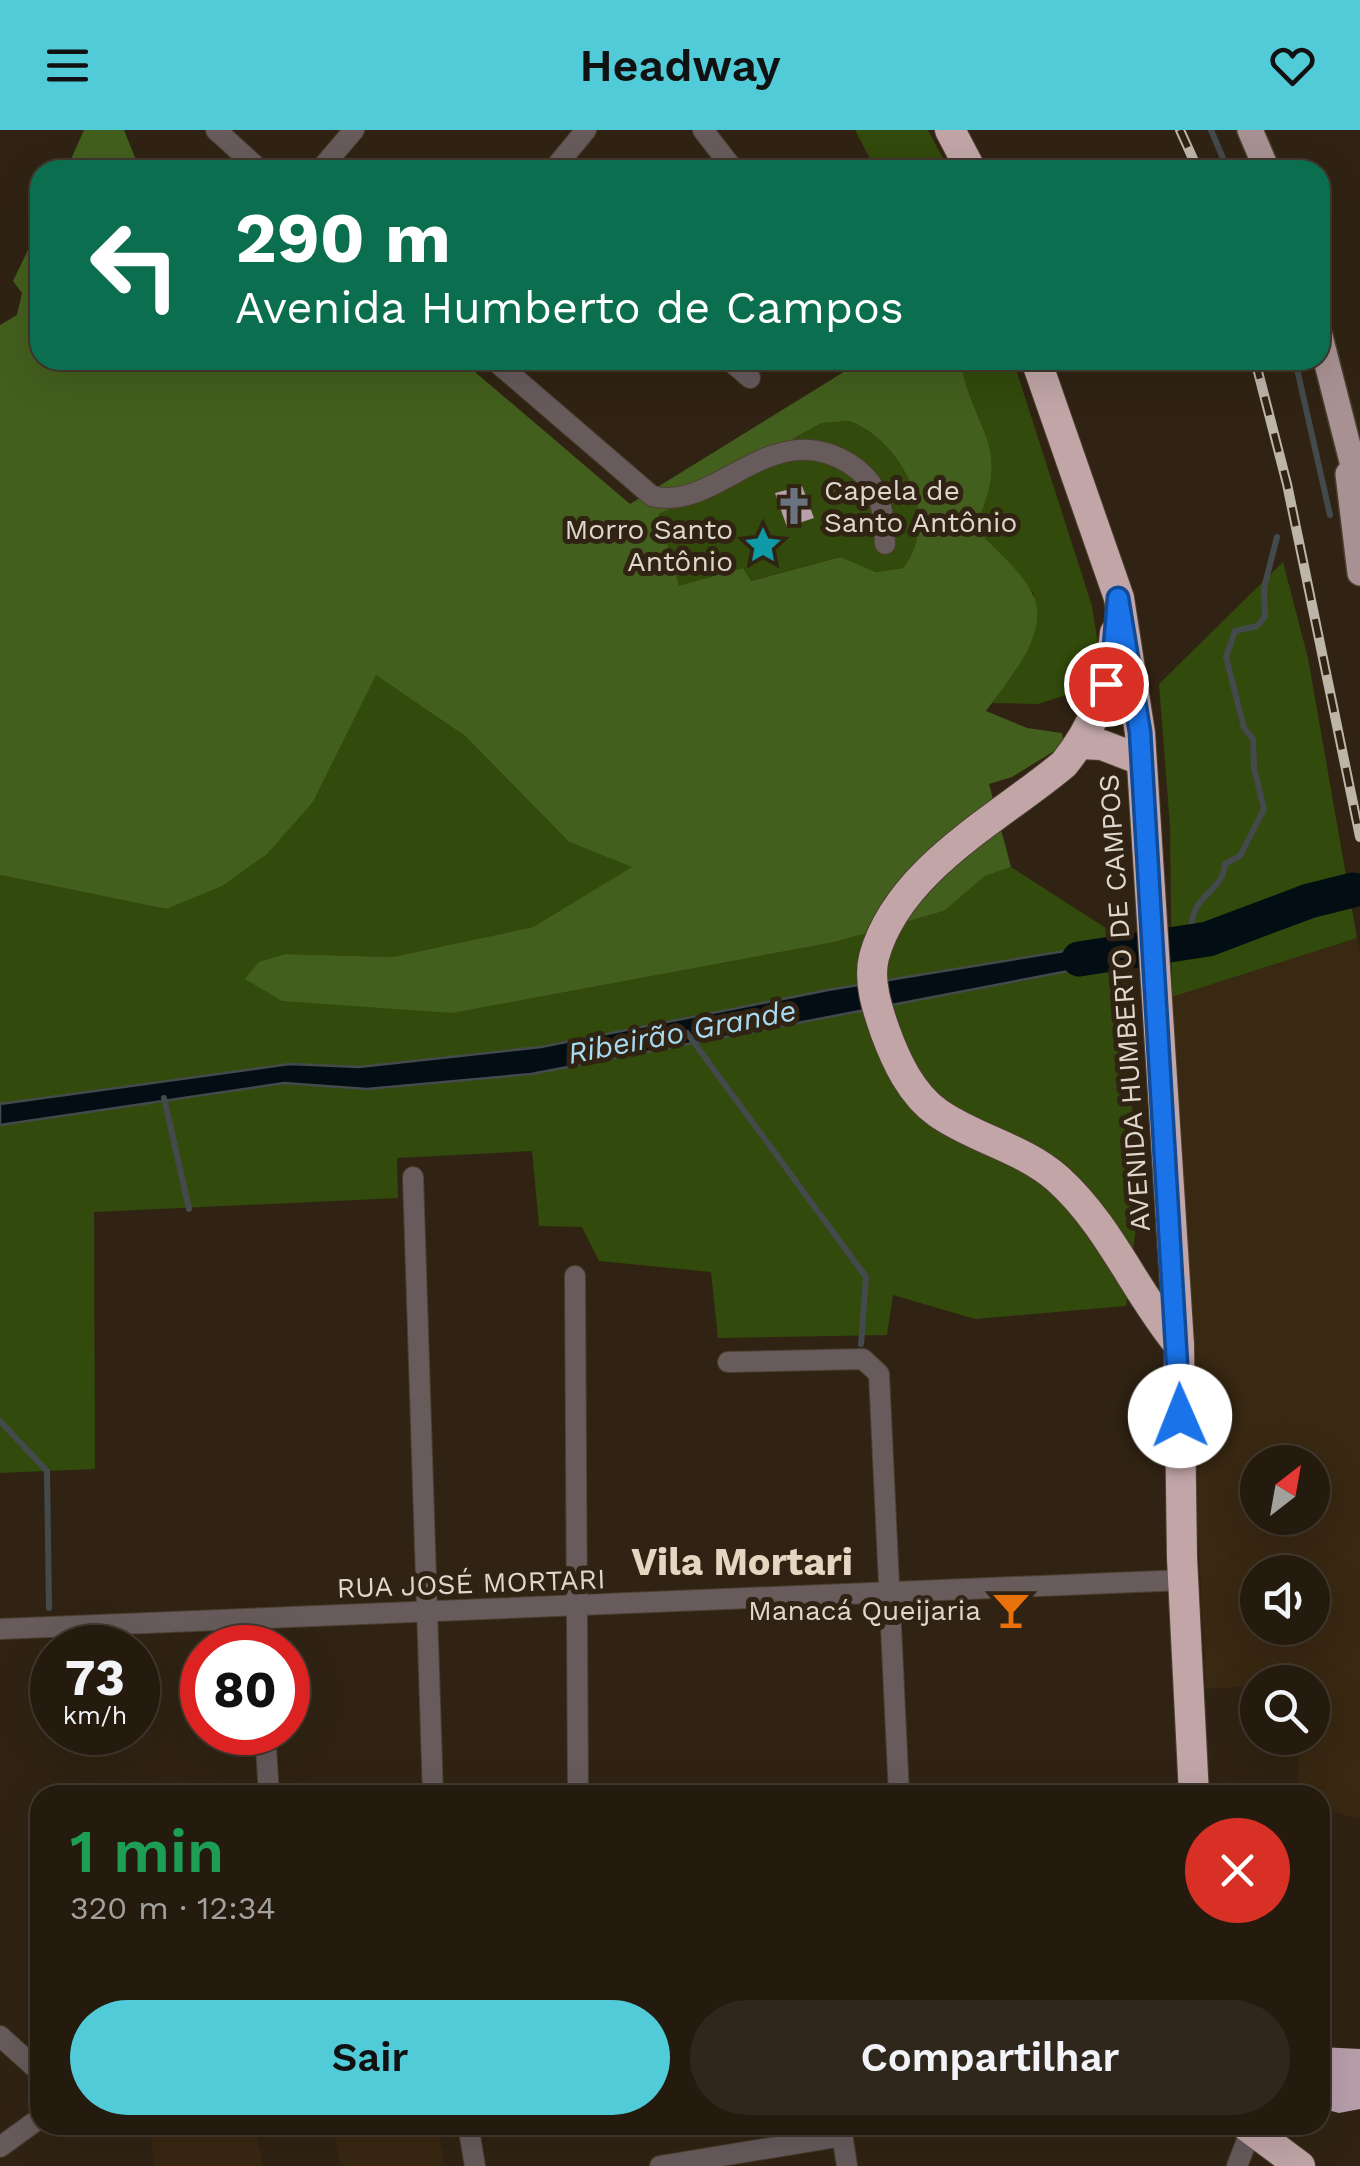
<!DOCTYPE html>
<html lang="pt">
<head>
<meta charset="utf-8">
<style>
	body { margin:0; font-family:"Work Sans",sans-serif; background:#30271c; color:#f1f3f6; height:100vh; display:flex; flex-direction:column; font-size:38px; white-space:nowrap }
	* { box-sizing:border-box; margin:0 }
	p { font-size:32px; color:#a3a19e }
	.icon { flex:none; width:55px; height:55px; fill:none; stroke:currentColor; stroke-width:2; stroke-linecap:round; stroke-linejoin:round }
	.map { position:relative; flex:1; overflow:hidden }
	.details { position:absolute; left:30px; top:1655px; width:1300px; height:350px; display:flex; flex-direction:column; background:#241a0e; border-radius:30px; box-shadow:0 10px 40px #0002,0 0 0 2px #41382e }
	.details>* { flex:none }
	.banner { position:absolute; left:30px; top:30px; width:1300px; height:210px; border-radius:30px; box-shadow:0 10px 40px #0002,0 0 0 2px #41382e; background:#0b6e4f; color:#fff; overflow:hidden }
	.needle { width:65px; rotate:31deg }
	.buttons { position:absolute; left:1240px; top:1315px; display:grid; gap:20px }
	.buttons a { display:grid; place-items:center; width:90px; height:90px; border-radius:50%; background:#241a0e; box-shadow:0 10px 40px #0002,0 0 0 2px #41382e; font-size:50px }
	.speed { position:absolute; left:30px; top:1495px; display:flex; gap:20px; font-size:50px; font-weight:700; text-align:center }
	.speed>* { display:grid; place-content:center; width:130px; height:130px; border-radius:50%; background:#241a0e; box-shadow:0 10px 40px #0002,0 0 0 2px #41382e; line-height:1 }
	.speed small { font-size:25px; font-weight:400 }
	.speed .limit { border:15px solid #d22; background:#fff; color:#111 }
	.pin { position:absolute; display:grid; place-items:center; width:85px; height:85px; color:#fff; margin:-42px; border:5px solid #fff; border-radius:50%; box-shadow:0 2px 10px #0007 }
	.me { position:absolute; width:110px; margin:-55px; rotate:359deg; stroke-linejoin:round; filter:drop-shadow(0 0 8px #0008) }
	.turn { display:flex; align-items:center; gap:35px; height:210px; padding:0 40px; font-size:45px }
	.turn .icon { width:130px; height:130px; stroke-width:2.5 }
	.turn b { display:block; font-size:70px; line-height:85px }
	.round { display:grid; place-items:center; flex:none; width:105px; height:105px; border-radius:52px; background:#30271c }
	.headline { display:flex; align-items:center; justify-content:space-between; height:170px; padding:0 40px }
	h1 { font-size:60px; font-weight:600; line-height:75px; color:#1e9e55 }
	.cta { display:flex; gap:20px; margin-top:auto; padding:20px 40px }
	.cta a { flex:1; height:115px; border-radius:60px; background:#52cbd9; color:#111; font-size:40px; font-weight:600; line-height:115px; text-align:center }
	.cta a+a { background:#30271c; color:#f1f3f6 }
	header { display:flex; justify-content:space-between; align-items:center; height:130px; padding:0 40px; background:#52cbd9; color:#111; font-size:45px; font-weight:600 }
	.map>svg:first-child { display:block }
	.built { fill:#392812; fill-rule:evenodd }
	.green { fill:#324a0b }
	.forest { fill:#435f1d; fill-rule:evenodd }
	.water { fill:#020e14; stroke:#444a4b; stroke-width:2.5 }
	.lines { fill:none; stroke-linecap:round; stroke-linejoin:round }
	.stream { stroke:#444a4b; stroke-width:6 }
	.river { stroke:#020e14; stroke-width:35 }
	.building { fill:#b89fab }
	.minor-casing { stroke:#4c4031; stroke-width:22 }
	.major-casing { stroke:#4c4031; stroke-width:28 }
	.highway-casing { stroke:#4c4031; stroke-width:32 }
	.minor { stroke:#675b5c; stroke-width:20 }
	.major { stroke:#a89192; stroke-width:25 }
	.highway { stroke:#c2a6a7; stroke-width:30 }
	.rail-casing { stroke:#beb5a9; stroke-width:10 }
	.rail { stroke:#302313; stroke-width:6; stroke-dasharray:19; stroke-linecap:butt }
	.route-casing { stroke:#114b97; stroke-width:25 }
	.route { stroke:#1a73e8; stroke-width:18 }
	.labels { text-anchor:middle; stroke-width:10; stroke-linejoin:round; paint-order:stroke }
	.poi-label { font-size:28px; fill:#dfd7cc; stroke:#302313; text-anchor:end }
	.street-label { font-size:28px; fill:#dfd7cc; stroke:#302313 }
	.water-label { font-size:30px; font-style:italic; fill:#a8daf1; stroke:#302313 }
	.district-label { font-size:38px; font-weight:bold; fill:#e6d5c0; stroke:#302313 }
</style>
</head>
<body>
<header><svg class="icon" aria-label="menu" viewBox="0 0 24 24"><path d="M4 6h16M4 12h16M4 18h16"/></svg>Headway<svg class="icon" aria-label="heart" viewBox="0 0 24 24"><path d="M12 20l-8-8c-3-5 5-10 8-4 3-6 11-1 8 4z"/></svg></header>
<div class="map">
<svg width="1360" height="2036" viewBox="0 0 1360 2036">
	<rect width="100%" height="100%" fill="#302313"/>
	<!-- built -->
	<g class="built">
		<path d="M1357 808 1360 826V1689L1320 1678V1665H1298L1299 1608H1312V1552L1206 1559 1172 867ZM1258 1332H1312V1388H1258ZM1258 1442H1312V1498H1258Z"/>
		<polygon points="149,1995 254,1995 263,2036 155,2036"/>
		<polygon points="332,1995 438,1995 444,2036 341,2036"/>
	</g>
	<!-- green -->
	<g class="green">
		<polygon points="855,0 928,0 949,40 876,40"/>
		<path d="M960 230H1013L1092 476 1104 553 1038 574 992 573 1017 539 1034 464 975 398C1014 312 975 308 960 230Z"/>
		<path d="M849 291C902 310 942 389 903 438L876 442 839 427 750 451 743 438 679 457 659 384 778 330 794 308 822 293Z"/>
		<polygon points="1283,432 1308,528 1357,808 1172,867 1170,696 1159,554"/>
		<polygon points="376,544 465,606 569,712 633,737 533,797 392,827 285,824 453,883 835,812 944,781 985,746 1011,737 1126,811 828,860 541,917 359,937 290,934 0,974 0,745 166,779 313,672"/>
		<polygon points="1126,830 1137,1090 1126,1176 975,1189 893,1165 887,1205 718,1208 711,1142 599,1131 582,1097 539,1096 532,1021 397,1028 398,1068 94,1082 95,1339 0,1343 0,995 284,953 367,959 531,944"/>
	</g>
	<!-- forest -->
	<g class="forest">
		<polygon points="84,0 124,0 140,40 66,40"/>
		<path d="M40 95V230H461L630 374 863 230H960C975 308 1014 312 975 398 993 418 1020 439 1032 463 1053 501 1007 552 986 581L1027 598 1062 603 1064 615 1012 647 989 654 1011 737 985 746 944 781 835 812 453 883 282 871 245 849 259 832 285 824 392 827 533 797 632 737 569 712 465 606 376 545 313 672 267 724 222 756 166 779 0 745V195L17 185 22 163 13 151ZM849 291C902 310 942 389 903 438L876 442 840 427 751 451 743 438 679 456 659 384 778 330 794 308 822 293Z"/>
	</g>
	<!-- water -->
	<polygon class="water" points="1126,811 1126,830 531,944 367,959 284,953 0,995 0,974 290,934 359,937 541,917 828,860"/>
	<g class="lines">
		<!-- stream -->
		<g class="stream">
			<polyline points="1211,0 1228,40"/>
			<polyline points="1295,230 1330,385"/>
			<path d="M1182 813C1192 801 1190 796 1194 783 1200 764 1223 758 1225 734L1240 726 1264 679 1254 638 1253 609 1244 598 1226 527 1235 501 1257 496 1265 487 1264 458 1277 407"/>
			<polyline points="687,903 866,1147 861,1214"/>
			<polyline points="164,968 189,1079"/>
			<polyline points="0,1291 47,1341 49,1478"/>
		</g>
		<!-- river -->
		<polyline class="river" points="1079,829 1208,809 1309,771 1353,760"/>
	</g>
	<!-- building -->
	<g class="building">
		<polygon points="802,356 814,388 787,397 775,363"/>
		<polygon points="1320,1917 1360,1919 1360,1979 1339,1983 1320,1978"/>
	</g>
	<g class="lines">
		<!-- minor casing -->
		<g class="minor-casing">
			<g id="minor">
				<polyline points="216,0 260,40"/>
				<polyline points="703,0 734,40"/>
				<polyline points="320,40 354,0"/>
				<polyline points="553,40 586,0"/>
				<path d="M494 230 652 366C717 383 770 284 850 334 881 354 884 379 885 414"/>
				<polyline points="729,230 750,248"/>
				<polyline points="413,1047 433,1665"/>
				<polyline points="575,1146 578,1665"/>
				<polyline points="728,1232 863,1229 879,1244 899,1665"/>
				<polyline points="258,1489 260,1518"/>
				<polyline points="0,1499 1184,1450"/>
				<polyline points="265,1602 269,1665"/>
				<polyline points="0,1906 40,1942"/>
				<polyline points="468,1995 475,2036"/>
				<polyline points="841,1997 847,2036"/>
				<polyline points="0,2017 40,1988"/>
				<polyline points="660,2036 843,2006"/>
				<polyline points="1237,2036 1251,2000"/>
			</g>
		</g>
		<!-- major casing -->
		<g class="major-casing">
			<g id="major">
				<polyline points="1250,0 1267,40"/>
				<polyline points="1320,206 1360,363"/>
				<polyline points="1348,344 1360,443"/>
			</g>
		</g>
		<!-- highway casing -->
		<g class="highway-casing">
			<g id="highway">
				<polyline points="950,0 971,40"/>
				<polyline points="1036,230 1119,468 1140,603 1179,1215 1182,1428 1194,1665"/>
				<path d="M1115 503C1111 552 1095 596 1064 634 1000 688 898 739 874 827 868 851 877 878 885 901 896 931 911 964 938 983 975 1009 1023 1018 1058 1049 1110 1096 1135 1162 1179 1215"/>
				<polyline points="1080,614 1102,615 1141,630"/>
				<polyline points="1245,1995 1300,2036"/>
			</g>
		</g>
		<!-- minor -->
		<use href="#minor" class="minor"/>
		<!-- major -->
		<use href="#major" class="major"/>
		<!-- highway -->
		<use href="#highway" class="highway"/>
		<!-- rail casing -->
		<g class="rail-casing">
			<g id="rail">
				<polyline points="1180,0 1198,40"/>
				<polyline points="1255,230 1287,354 1360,707"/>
			</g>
		</g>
		<!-- rail -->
		<use href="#rail" class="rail"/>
	</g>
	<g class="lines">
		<!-- route casing -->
		<g class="route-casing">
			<polyline id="route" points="1106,554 1113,529 1118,468 1140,602 1180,1286"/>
		</g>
		<!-- route -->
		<use href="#route" class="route"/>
	</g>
	<!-- icons -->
	<defs>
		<g id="church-bare" transform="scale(3)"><path d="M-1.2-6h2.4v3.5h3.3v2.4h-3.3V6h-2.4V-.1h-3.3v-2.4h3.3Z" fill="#6b7280" stroke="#302313" stroke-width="2.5" paint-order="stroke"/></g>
		<g id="sight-bare" transform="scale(3)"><path d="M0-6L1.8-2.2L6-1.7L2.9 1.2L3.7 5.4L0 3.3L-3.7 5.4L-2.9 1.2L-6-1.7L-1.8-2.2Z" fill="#0f9aa8" stroke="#302313" stroke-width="2.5" paint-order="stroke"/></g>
		<g id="bar-bare" transform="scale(3)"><path d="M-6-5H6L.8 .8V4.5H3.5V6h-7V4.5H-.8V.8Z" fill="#e8710a" stroke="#302313" stroke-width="2.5" paint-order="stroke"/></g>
	</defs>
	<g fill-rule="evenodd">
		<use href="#church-bare" x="794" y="376"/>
		<use href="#sight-bare" x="763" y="415"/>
		<use href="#bar-bare" x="1011" y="1480"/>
	</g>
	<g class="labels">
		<!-- poi labels -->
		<g class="poi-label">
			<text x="824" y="370" text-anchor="start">Capela de<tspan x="824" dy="32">Santo Antônio</tspan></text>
			<text x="733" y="409">Morro Santo<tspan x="733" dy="32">Antônio</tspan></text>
			<text x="981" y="1490">Manacá Queijaria</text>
		</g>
		<!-- street labels -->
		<g class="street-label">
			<text transform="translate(1124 873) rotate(-94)" y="10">AVENIDA HUMBERTO DE CAMPOS</text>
			<text transform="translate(471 1453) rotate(-2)" y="10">RUA JOSÉ MORTARI</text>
		</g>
		<!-- water labels -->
		<g class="water-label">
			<text transform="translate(682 902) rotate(-11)" y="10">Ribeirão Grande</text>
		</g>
		<!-- district labels -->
		<g class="district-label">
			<text x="742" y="1445">Vila Mortari</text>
		</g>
	</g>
</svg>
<div class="buttons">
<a><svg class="needle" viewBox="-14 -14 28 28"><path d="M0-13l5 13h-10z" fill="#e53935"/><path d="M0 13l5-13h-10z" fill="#a3a19e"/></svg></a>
<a><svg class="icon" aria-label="sound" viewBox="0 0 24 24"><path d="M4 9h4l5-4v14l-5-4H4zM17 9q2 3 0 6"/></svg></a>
<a><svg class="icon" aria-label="search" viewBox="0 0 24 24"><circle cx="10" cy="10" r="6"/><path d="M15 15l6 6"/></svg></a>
</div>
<div class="speed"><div>73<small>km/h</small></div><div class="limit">80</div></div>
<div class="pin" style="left:1106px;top:554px;background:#d93025"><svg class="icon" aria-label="arrive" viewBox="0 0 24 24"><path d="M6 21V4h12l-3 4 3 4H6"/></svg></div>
<svg class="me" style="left:1180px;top:1286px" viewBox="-20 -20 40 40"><circle r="19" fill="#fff"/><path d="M0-13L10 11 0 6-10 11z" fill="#1a73e8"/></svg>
<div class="banner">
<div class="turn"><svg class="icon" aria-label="left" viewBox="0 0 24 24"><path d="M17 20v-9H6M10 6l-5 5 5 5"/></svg><div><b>290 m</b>Avenida Humberto de Campos</div></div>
</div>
<section class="details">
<div class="headline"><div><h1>1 min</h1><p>320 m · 12:34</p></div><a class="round" style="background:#d93025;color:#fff"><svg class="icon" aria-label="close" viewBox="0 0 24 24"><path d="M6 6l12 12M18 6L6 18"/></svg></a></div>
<div class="cta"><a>Sair</a><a>Compartilhar</a></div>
</section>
</div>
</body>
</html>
